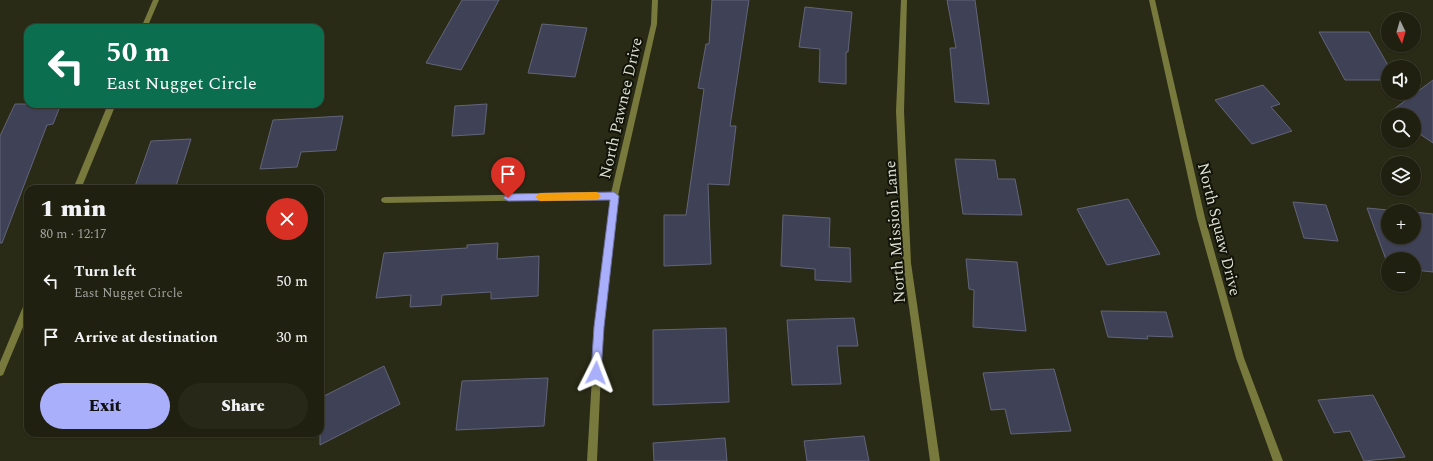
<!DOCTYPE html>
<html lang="en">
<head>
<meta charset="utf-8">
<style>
	body { margin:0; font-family:Spectral,serif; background:#282819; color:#f1f3f6; height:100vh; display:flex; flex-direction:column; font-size:15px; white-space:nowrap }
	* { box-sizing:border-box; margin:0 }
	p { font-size:13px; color:#a2a39f }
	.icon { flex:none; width:22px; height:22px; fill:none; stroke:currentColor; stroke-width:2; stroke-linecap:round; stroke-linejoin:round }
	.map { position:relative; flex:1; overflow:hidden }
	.drawer { position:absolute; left:24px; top:185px; width:300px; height:252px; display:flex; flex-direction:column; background:#202010; border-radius:12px; box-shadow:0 1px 3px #0004,0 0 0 1px #3d3e30 }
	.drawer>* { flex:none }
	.top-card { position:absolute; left:24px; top:24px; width:300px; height:84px; border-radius:12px; box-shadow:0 1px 3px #0004,0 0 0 1px #3d3e30; background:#0b6e4f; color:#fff; overflow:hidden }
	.needle { width:26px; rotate:175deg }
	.tools { position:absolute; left:1381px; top:12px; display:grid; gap:8px }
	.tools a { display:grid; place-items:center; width:40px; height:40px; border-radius:50%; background:#202010; box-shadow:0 1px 3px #0004,0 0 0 1px #3d3e30; font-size:20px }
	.pin { position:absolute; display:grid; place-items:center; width:34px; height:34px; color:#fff; margin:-41px -17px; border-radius:50% 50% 50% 0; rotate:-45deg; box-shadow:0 0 4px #0007 }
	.pin .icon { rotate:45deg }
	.me { position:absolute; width:44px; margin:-22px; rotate:3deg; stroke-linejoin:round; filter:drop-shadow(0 0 3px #0008) }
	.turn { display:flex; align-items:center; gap:14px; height:84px; padding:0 16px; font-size:18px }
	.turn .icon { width:52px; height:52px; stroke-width:2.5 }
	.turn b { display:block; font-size:28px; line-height:34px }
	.round { display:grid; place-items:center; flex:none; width:42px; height:42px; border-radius:21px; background:#282819 }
	.headline { display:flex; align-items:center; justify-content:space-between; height:68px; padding:0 16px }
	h1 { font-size:24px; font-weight:800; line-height:30px }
	.button { display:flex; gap:8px; margin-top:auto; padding:8px 16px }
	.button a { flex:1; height:46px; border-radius:24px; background:#aaaffb; color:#111; font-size:16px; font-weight:800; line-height:46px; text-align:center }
	.button a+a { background:#282819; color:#f1f3f6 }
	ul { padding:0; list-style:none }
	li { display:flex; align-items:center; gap:12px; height:56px; padding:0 16px }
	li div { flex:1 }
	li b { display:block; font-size:15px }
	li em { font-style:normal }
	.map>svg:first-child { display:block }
	.building { fill:#3f4156; stroke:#62647a }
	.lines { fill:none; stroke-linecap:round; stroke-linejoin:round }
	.minor { fill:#78793c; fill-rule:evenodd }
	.route { fill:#aaaffb; stroke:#6e72a3 }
	.slow { fill:#f59e0b }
	.labels { text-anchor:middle; stroke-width:4; stroke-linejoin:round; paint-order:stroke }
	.street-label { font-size:16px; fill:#dedfd2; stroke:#121309 }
</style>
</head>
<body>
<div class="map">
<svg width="1433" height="461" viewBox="0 0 1433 461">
	<rect width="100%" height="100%" fill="#2a2b16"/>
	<!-- building -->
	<g class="building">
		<polygon points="462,0 499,0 461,70 426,63"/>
		<polygon points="712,0 749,0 730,126 736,126 729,185 708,184 711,264 664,266 664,215 686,215 704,89 698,88 706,44 709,44"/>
		<polygon points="947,0 975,0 989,104 955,102 950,48 956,48"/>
		<polygon points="805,7 852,12 848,52 846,52 846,84 819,82 820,49 799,47"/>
		<polygon points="542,24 587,28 575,77 528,73"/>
		<polygon points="1319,32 1369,32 1389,67 1388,80 1345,80"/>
		<polygon points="1433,80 1433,143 1414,130 1414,115 1386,115"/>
		<polygon points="1263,85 1280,104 1271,107 1292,131 1252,144 1215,100"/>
		<polygon points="15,104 61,104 53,124 47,125 2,243 0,243 0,136"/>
		<polygon points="487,104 484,134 452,136 455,106"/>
		<polygon points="343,116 336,150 301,152 297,167 260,169 273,120"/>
		<polygon points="191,139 175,189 134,189 151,141"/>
		<polygon points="955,159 995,160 998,179 1015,179 1022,215 963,214"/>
		<polygon points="1128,199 1160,254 1107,265 1077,209"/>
		<polygon points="1293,202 1326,205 1338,241 1304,238"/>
		<polygon points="1367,208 1399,211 1388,211 1388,237 1414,237 1414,212 1433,214 1433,272 1414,270 1414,259 1388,259 1388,265"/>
		<polygon points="783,215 830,218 829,247 850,248 851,282 815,280 815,269 781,266"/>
		<polygon points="498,243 497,259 539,256 538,296 491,299 491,292 442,295 441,305 410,307 411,295 376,298 384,253 467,248 467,245"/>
		<polygon points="966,259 1017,262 1026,331 973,327 974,290 969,289"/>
		<polygon points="1101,311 1166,312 1173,337 1147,336 1148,339 1108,337"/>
		<polygon points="854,318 858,346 837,346 841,384 792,385 787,320"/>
		<polygon points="726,328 729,402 653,405 653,330"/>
		<polygon points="384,366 400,404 320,445 320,398"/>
		<polygon points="1054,369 1071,431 1011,434 1005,409 991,410 983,373"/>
		<polygon points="548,378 544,426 456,430 462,381"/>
		<polygon points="1373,395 1405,457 1364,461 1350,431 1334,433 1318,400"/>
		<polygon points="864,436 869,461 807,461 804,441"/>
		<polygon points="725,438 727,461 654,461 653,443"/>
	</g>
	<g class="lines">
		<!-- minor -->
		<g class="minor">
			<polygon points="153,0 159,0 147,28 141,28"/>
			<polygon points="652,0 658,0 657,24 618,196 603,327 597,461 587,461 595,327 610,199 385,203 382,202 381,200 382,198 385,197 611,193 651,24"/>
			<polygon points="901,0 907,0 904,111 911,263 940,461 930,461 903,263 896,111"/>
			<polygon points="1149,0 1155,0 1205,218 1244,358 1283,461 1273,461 1236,358 1197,218"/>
			<polygon points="108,104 116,104 81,189 73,189"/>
			<polygon points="28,301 28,315 3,375 0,376 0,362 25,302"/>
		</g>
	</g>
	<!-- route -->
	<polygon class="route" points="614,192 619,196 604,327 601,373 600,376 596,378 593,376 591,373 594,327 610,200 508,201 503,198 508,194"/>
	<!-- slow -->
	<polygon class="slow" points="597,192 601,196 597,200 540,201 535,197 540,193"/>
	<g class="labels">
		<!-- street labels -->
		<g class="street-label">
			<text transform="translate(620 108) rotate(-77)" y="6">North Pawnee Drive</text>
			<text transform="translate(1220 229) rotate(76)" y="6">North Squaw Drive</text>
			<text transform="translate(894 232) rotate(-94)" y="6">North Mission Lane</text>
		</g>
	</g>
</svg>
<div class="tools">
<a><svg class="needle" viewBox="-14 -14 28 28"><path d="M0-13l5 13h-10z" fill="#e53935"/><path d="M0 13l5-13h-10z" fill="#a2a39f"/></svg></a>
<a><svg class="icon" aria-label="sound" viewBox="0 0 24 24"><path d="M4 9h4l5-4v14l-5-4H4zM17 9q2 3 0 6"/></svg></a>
<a><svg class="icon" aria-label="search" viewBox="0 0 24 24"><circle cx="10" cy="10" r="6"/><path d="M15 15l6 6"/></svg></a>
<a><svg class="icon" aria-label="layers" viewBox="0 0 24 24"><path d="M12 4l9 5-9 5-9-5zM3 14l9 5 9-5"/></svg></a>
<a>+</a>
<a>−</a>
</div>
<div class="pin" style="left:508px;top:198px;background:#d93025"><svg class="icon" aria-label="arrive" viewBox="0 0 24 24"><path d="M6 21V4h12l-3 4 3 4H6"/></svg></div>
<svg class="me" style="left:596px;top:373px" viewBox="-20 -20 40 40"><path d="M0-17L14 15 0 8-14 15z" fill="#aaaffb" stroke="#fff" stroke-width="4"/></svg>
<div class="top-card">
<div class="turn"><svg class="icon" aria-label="left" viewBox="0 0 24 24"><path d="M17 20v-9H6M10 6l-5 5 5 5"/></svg><div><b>50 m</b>East Nugget Circle</div></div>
</div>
<section class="drawer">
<div class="headline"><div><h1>1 min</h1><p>80 m · 12:17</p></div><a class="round" style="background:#d93025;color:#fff"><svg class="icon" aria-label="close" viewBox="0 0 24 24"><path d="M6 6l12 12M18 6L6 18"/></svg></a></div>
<ul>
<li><svg class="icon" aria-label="left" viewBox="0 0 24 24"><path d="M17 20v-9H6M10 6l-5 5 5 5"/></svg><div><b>Turn left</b><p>East Nugget Circle</p></div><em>50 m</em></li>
<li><svg class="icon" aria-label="arrive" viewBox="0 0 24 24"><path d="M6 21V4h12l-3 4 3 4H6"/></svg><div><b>Arrive at destination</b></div><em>30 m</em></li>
</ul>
<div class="button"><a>Exit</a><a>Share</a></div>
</section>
</div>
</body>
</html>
